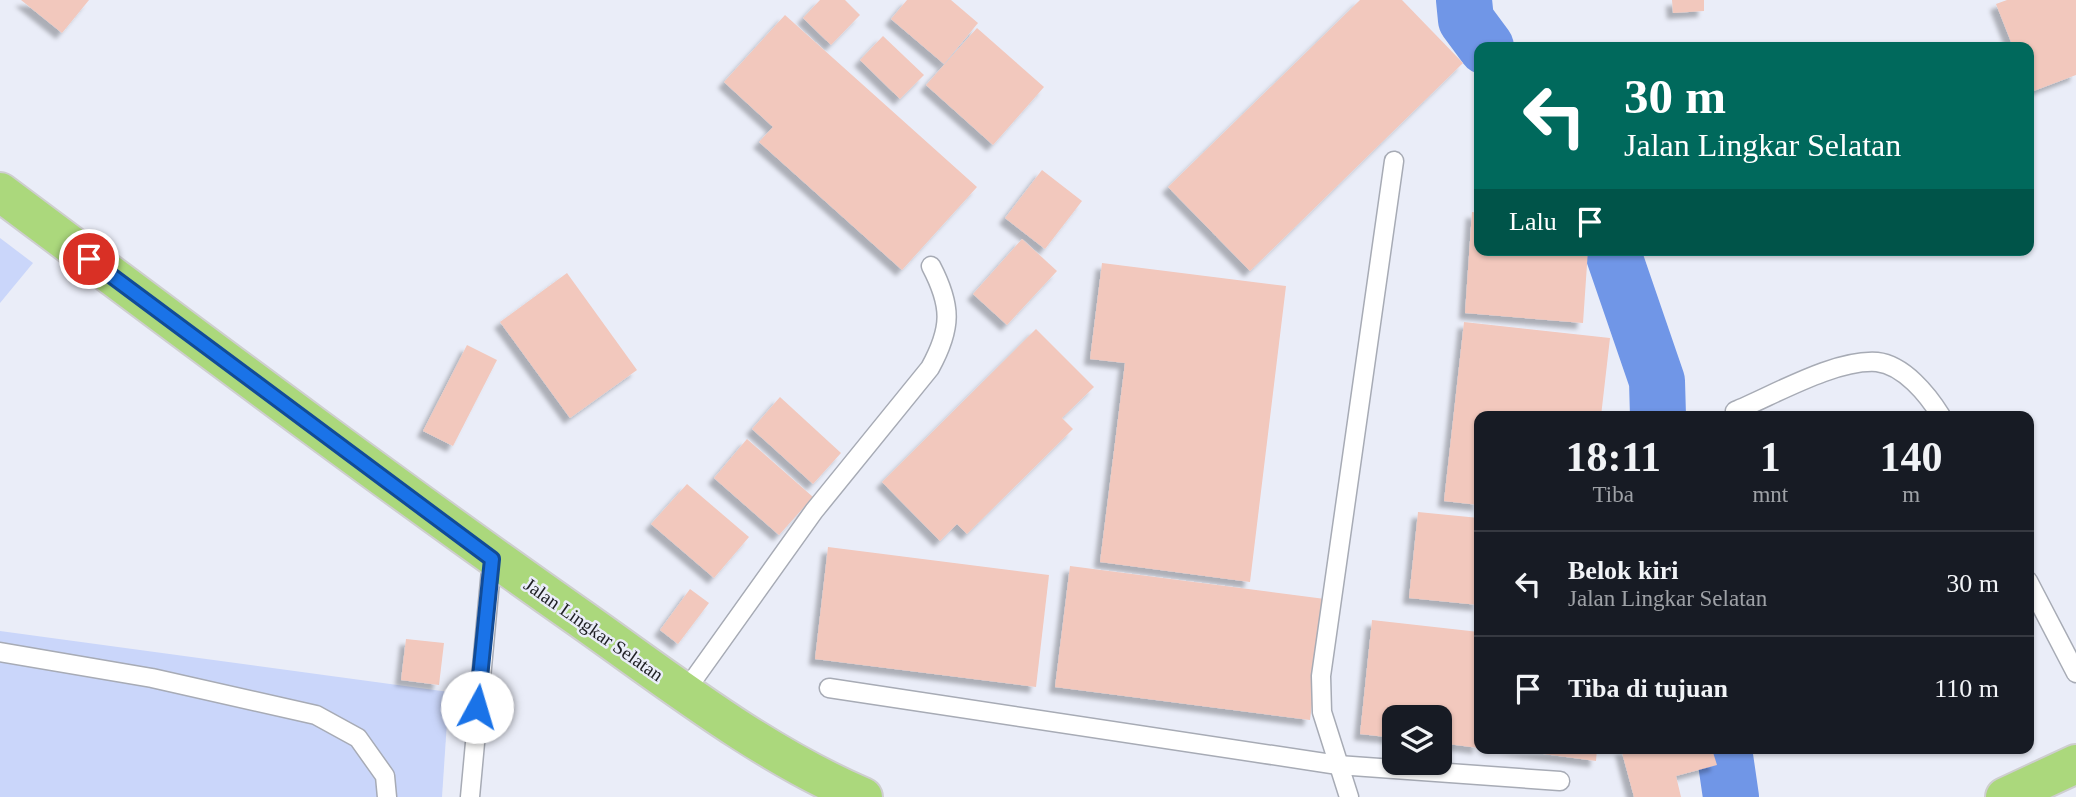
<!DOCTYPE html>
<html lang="id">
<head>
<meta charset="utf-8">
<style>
	body { margin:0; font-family:Georgia,serif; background:#20242c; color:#f1f3f6; height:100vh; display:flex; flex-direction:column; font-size:26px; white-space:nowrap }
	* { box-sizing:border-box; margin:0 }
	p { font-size:23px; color:#9ea1a6 }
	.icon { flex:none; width:38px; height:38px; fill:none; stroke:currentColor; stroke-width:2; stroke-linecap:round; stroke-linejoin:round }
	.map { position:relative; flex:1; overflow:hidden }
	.sheet { position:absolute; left:1474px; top:411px; width:560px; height:343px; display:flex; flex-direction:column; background:#171b24; border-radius:14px; box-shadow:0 2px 5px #0004 }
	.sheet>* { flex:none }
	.banner { position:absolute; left:1474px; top:42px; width:560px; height:214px; border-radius:14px; box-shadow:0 2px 5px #0004; background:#00695c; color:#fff; overflow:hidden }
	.controls { position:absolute; left:1382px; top:705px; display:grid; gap:14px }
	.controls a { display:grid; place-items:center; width:70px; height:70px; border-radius:14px; background:#171b24; box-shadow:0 2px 5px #0004; font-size:35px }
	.pin { position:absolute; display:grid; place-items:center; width:60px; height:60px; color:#fff; margin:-30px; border:4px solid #fff; border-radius:50%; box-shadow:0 2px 7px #0007 }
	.me { position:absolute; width:77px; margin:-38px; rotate:6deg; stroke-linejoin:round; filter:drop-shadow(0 0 5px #0008) }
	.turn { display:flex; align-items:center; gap:24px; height:147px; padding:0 35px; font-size:32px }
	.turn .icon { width:91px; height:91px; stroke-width:2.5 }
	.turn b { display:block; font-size:49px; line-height:60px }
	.then { display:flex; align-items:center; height:66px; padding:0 35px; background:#0003; gap:14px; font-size:26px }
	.eta { display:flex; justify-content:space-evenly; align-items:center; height:119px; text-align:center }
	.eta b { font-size:42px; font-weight:600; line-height:49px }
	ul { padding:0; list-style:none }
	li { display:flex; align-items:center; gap:21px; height:105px; padding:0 35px; border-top:2px solid #363941 }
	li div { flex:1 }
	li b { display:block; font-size:26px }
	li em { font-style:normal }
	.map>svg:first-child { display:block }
	.green { fill:#cad6fa }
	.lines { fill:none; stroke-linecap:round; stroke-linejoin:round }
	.river { stroke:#7096e7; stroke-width:56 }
	.building { fill:#f2c8bd; filter:url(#shadow) }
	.service-casing { stroke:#a7abb5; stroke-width:21 }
	.trunk-casing { stroke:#cececf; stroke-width:42 }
	.service { stroke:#fff; stroke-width:18 }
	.trunk { stroke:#abd87c; stroke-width:38 }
	.route-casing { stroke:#114b97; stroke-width:18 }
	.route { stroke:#1a73e8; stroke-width:12 }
	.labels { text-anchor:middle; stroke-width:5; stroke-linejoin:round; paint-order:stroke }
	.street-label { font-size:19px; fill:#1e1f23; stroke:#eaedf8 }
</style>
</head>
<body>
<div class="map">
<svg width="2076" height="797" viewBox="0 0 2076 797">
	<defs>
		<filter id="shadow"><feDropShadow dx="-6" dy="6" stdDeviation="2" flood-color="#0004"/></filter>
	</defs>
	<rect width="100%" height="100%" fill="#eaedf8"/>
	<!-- green -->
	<g class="green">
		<polygon points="0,238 33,263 0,303"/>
		<polygon points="0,631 449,692 442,797 0,797"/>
	</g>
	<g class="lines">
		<!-- river -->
		<g class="river">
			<polyline points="1464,0 1466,20 1486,47"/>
			<polyline points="1612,250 1657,381 1658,416"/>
			<polyline points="1724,749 1731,797"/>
		</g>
	</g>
	<!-- building -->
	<g class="building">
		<polygon points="21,0 89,0 62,33"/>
		<polygon points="820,0 845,0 860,15 831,45 803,18"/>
		<polygon points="907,0 951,0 978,23 944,64 891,19"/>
		<polygon points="1360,0 1402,0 1463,63 1250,271 1168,187"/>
		<polygon points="1672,0 1704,0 1704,11 1673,13"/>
		<polygon points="2007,0 2076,0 2076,75 2031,92 2028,47 2013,47 1996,4"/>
		<polygon points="785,15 977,187 902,270 759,142 773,127 724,82"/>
		<polygon points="977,28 1044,87 993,145 926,85"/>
		<polygon points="883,36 924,75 900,99 860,60"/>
		<polygon points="1042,170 1082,201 1045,249 1005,218"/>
		<polygon points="1472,212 1479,213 1479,250 1588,250 1583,323 1465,313"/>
		<polygon points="1022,239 1057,271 1007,325 973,294"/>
		<polygon points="1102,263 1286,286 1250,582 1100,562 1125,363 1090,359"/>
		<polygon points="567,273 637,370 570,418 500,322"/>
		<polygon points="1464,322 1610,338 1601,416 1479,416 1479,505 1444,501"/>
		<polygon points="1036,329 1094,387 1062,418 1073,429 967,534 957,524 940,541 882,482"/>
		<polygon points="467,345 497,360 453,446 423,431"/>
		<polygon points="780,397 841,453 813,484 752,429"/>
		<polygon points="747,439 813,497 779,535 714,478"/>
		<polygon points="687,484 749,537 714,578 651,524"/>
		<polygon points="1418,512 1479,518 1479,605 1409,598"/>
		<polygon points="828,547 1049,575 1036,687 815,659"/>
		<polygon points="1070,566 1325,599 1310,720 1055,687"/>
		<polygon points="690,589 709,603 678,644 660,630"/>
		<polygon points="1372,620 1479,632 1479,748 1440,743 1440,718 1395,718 1395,738 1360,734"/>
		<polygon points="406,639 444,643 439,685 401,680"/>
		<polygon points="1505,749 1597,749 1596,761"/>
		<polygon points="1621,749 1712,749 1717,765 1676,776 1681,797 1634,797"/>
	</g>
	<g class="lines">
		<!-- service casing -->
		<g class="service-casing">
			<g id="service">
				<path d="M1735 411C1774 395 1835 359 1877 362 1904 365 1928 395 1941 416"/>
				<polyline points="2028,581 2076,673"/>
				<polyline points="0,652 152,678 316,715 358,738 385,776 387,797"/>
				<polyline points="829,688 1338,765 1560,781"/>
				<path d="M684 693 814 511 930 368C952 328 952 306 931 266"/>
				<polyline points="470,797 492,559"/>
				<polyline points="1349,797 1322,712 1321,676 1394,161"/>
			</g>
		</g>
		<!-- trunk casing -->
		<g class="trunk-casing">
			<g id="trunk">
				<path d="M0 192C191 335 382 479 577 616 668 680 760 753 863 797"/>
				<polyline points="2005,797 2076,764"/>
			</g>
		</g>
		<!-- service -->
		<use href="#service" class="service"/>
		<!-- trunk -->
		<use href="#trunk" class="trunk"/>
	</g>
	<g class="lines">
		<!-- route casing -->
		<g class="route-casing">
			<polyline id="route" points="89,259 492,559 477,707"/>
		</g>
		<!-- route -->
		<use href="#route" class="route"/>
	</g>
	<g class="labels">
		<!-- street labels -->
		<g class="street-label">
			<text transform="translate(594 629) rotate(35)" y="7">Jalan Lingkar Selatan</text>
		</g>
	</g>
</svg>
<div class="controls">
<a><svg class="icon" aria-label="layers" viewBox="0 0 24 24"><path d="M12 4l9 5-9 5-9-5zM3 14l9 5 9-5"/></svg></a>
</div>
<div class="pin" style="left:89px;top:259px;background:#d93025"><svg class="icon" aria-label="arrive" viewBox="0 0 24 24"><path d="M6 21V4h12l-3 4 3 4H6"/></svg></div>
<svg class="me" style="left:477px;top:707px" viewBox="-20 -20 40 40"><circle r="19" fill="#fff"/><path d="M0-13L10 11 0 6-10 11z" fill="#1a73e8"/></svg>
<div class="banner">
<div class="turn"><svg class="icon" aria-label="left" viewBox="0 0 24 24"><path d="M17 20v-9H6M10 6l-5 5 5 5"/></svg><div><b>30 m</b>Jalan Lingkar Selatan</div></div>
<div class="then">Lalu<svg class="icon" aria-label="arrive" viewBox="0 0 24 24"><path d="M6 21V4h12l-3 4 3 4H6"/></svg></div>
</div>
<section class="sheet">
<div class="eta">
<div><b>18:11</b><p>Tiba</p></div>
<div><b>1</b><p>mnt</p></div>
<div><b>140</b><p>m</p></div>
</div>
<ul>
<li><svg class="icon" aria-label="left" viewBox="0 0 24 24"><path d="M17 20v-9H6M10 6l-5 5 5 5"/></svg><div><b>Belok kiri</b><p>Jalan Lingkar Selatan</p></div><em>30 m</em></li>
<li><svg class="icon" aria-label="arrive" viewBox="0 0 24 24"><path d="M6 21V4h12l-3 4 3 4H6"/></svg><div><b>Tiba di tujuan</b></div><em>110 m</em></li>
</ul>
</section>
</div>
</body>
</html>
